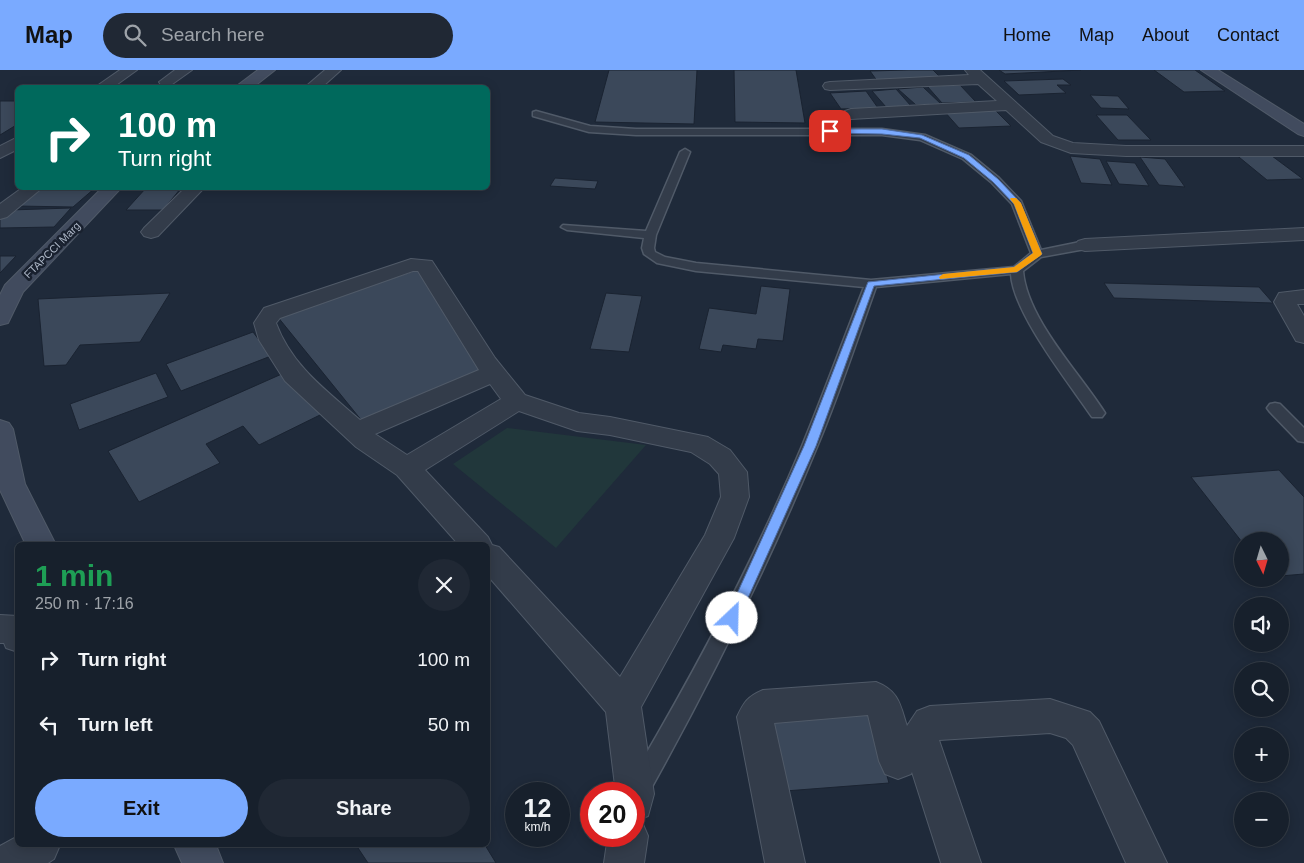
<!DOCTYPE html>
<html lang="en">
<head>
<meta charset="utf-8">
<style>
	body { margin:0; font-family:Helvetica,sans-serif; background:#202834; color:#f1f3f6; height:100vh; display:flex; flex-direction:column; font-size:19px; white-space:nowrap }
	* { box-sizing:border-box; margin:0 }
	p { font-size:16px; color:#9ea3a9 }
	.icon { flex:none; width:28px; height:28px; fill:none; stroke:currentColor; stroke-width:2; stroke-linecap:round; stroke-linejoin:round }
	.map { position:relative; flex:1; overflow:hidden }
	.details { position:absolute; left:15px; top:472px; width:475px; height:305px; display:flex; flex-direction:column; background:#17202c; border-radius:8px; box-shadow:0 2px 12px #0003,0 0 0 1px #363e48 }
	.details>* { flex:none }
	.guide { position:absolute; left:15px; top:15px; width:475px; height:105px; border-radius:8px; box-shadow:0 2px 12px #0003,0 0 0 1px #363e48; background:#00695c; color:#fff; overflow:hidden }
	.needle { width:32px; rotate:175deg }
	.controls { position:absolute; left:1234px; top:462px; display:grid; gap:10px }
	.controls a { display:grid; place-items:center; width:55px; height:55px; border-radius:50%; background:#17202c; box-shadow:0 2px 12px #0003,0 0 0 1px #363e48; font-size:25px }
	.speed { position:absolute; left:505px; top:712px; display:flex; gap:10px; font-size:25px; font-weight:700; text-align:center }
	.speed>* { display:grid; place-content:center; width:65px; height:65px; border-radius:50%; background:#17202c; box-shadow:0 2px 12px #0003,0 0 0 1px #363e48; line-height:1 }
	.speed small { font-size:12px; font-weight:400 }
	.speed .limit { border:8px solid #d22; background:#fff; color:#111 }
	.pin { position:absolute; display:grid; place-items:center; width:42px; height:42px; color:#fff; margin:-21px; border-radius:10px; box-shadow:0 2px 8px #0006 }
	.me { position:absolute; width:55px; margin:-28px; rotate:24deg; stroke-linejoin:round; filter:drop-shadow(0 0 4px #0008) }
	.turn { display:flex; align-items:center; gap:18px; height:105px; padding:0 20px; font-size:22px }
	.turn .icon { width:65px; height:65px; stroke-width:2.5 }
	.turn b { display:block; font-size:35px; line-height:42px }
	.round { display:grid; place-items:center; flex:none; width:52px; height:52px; border-radius:26px; background:#202834 }
	.headline { display:flex; align-items:center; justify-content:space-between; height:85px; padding:0 20px }
	h1 { font-size:30px; font-weight:800; line-height:38px; color:#1e9e55 }
	.button { display:flex; gap:10px; margin-top:auto; padding:10px 20px }
	.button a { flex:1; height:58px; border-radius:30px; background:#7aaaff; color:#111; font-size:20px; font-weight:800; line-height:58px; text-align:center }
	.button a+a { background:#202834; color:#f1f3f6 }
	ul { padding:0; list-style:none }
	li { display:flex; align-items:center; gap:15px; height:65px; padding:0 20px }
	li div { flex:1 }
	li b { display:block; font-size:19px }
	li em { font-style:normal }
	header { display:flex; align-items:center; gap:30px; box-sizing:border-box; height:70px; padding:0 25px; background:#7aaaff; color:#111 }
	header strong { font-size:24px }
	nav { display:flex; gap:28px; margin-inline-start:auto; font-size:18px }
	.search { width:350px; height:45px; background:#202834; display:flex; align-items:center; gap:12px; box-sizing:border-box; padding:0 18px; border-radius:28px; color:#9ea3a9; font-size:19px }
	.map>svg:first-child { display:block }
	.green { fill:#21373b }
	.building { fill:#3b485a; stroke:#1a2331 }
	.lines { fill:none; stroke-linecap:round; stroke-linejoin:round }
	.lane-casing { stroke:#505a68; stroke-width:3 }
	.street-casing { stroke:#505a68; stroke-width:2 }
	.secondary-casing { stroke:#505a68; stroke-width:2 }
	.lane { fill:#333c4a; fill-rule:evenodd }
	.street { fill:#333c4a; fill-rule:evenodd }
	.secondary { fill:#414b5e; fill-rule:evenodd }
	.route { fill:#7aaaff; stroke:#4f6ea6 }
	.slow { fill:#f59e0b }
	.labels { text-anchor:middle; stroke-width:5; stroke-linejoin:round; paint-order:stroke }
	.far-street-label { font-size:11px; fill:#adb7c7; stroke:#19212f }
</style>
</head>
<body>
<header>
<strong>Map</strong>
<div class="search"><svg class="icon" aria-label="search" viewBox="0 0 24 24"><circle cx="10" cy="10" r="6"/><path d="M15 15l6 6"/></svg>Search here</div>
<nav><a>Home</a><a>Map</a><a>About</a><a>Contact</a></nav>
</header>
<div class="map">
<svg width="1304" height="793" viewBox="0 0 1304 793">
	<rect width="100%" height="100%" fill="#1f2a3a"/>
	<!-- green -->
	<polygon class="green" points="507,358 508,358 646,375 556,478 453,394"/>
	<!-- building -->
	<g class="building">
		<polygon points="609,0 697,0 694,54 595,52"/>
		<polygon points="734,0 796,0 805,53 735,52"/>
		<polygon points="908,0 933,0 942,9 878,12 870,1"/>
		<polygon points="999,0 1081,0 1005,4"/>
		<polygon points="1154,0 1195,0 1225,21 1184,22"/>
		<polygon points="1063,9 1071,15 1057,15 1066,23 1019,25 1004,11"/>
		<polygon points="960,15 976,32 942,33 927,16"/>
		<polygon points="923,17 941,34 916,35 898,19"/>
		<polygon points="896,19 911,36 886,37 872,21"/>
		<polygon points="866,21 878,38 841,39 830,23"/>
		<polygon points="1090,25 1118,26 1129,39 1101,38"/>
		<polygon points="0,31 18,31 18,54 0,65"/>
		<polygon points="994,39 1011,56 959,58 944,41"/>
		<polygon points="1096,45 1127,45 1151,70 1118,70"/>
		<polygon points="1234,83 1268,83 1303,109 1267,110"/>
		<polygon points="1070,86 1100,89 1112,115 1081,113"/>
		<polygon points="1140,87 1165,89 1185,117 1159,115"/>
		<polygon points="1106,91 1135,93 1149,116 1119,114"/>
		<polygon points="555,108 598,111 595,119 550,116"/>
		<polygon points="40,118 95,118 73,137 17,136"/>
		<polygon points="146,118 181,118 163,140 126,140"/>
		<polygon points="71,138 54,157 0,158 0,150 10,140"/>
		<polygon points="0,186 16,186 0,203"/>
		<polygon points="420,199 485,306 362,351 277,246"/>
		<polygon points="1104,213 1259,217 1273,233 1114,228"/>
		<polygon points="761,216 790,219 783,271 758,269 756,279 723,275 721,282 699,279 709,238 756,244"/>
		<polygon points="170,223 140,272 80,275 66,295 44,296 38,229"/>
		<polygon points="606,223 642,226 629,282 590,279"/>
		<polygon points="253,262 271,286 181,321 166,294"/>
		<polygon points="156,303 168,327 79,360 70,334"/>
		<polygon points="284,303 322,344 259,375 243,356 206,374 220,393 139,432 108,381"/>
		<polygon points="1279,400 1304,427 1304,504 1280,506 1280,471 1242,472 1191,407"/>
		<polygon points="870,644 889,713 785,721 772,650"/>
		<polygon points="356,775 485,775 496,793 368,793"/>
	</g>
	<g class="lines">
		<!-- lane casing -->
		<g class="lane-casing">
			<g id="lane">
				<path d="M536 41 590 56 636 59H882L925 65 971 85 999 108 1021 131 1041 180 1085 171 1091 175 1085 179 1041 187 1023 201C1027 249 1079 302 1105 343L1102 347H1092C1069 313 1013 243 1011 204L876 217C857 270 839 325 817 377 768 496 711 611 648 724L640 727 632 724 629 716 632 708C695 601 754 491 802 376 824 323 843 270 864 217L696 201 657 193 644 184 642 178 644 168 567 160 561 157 563 155 646 161 680 82 685 79 690 82 656 165 654 178 655 182 665 187 696 193 871 210 1014 197 1031 183 1012 134 991 112 963 89 920 70 882 65H636L589 62 533 46V42Z"/>
				<polygon points="1275,333 1280,334 1304,358 1304,372 1298,371 1270,342 1267,338 1270,334"/>
			</g>
		</g>
		<!-- street casing -->
		<g class="street-casing">
			<g id="street">
				<polygon points="120,0 137,0 112,18 94,18"/>
				<polygon points="175,0 192,0 171,15 161,15 159,12"/>
				<polygon points="325,0 341,0 321,18 304,18"/>
				<polygon points="965,0 980,0 1053,66 1073,73 1126,76 1304,76 1304,86 1126,86 1071,83 1041,72 1006,40 851,49 845,47 843,44 845,41 851,39 997,31 978,14 830,20 825,19 823,16 825,13 830,12 969,5"/>
				<polygon points="18,67 18,79 0,88 0,76"/>
				<polygon points="22,118 42,118 7,147 0,149 0,134"/>
				<polygon points="185,118 204,118 158,166 151,168 144,166 141,162 144,158"/>
				<polygon points="1304,158 1304,170 1085,181 1078,179 1075,175 1078,171 1085,169"/>
				<path d="M411 189 432 191 495 288 525 325 579 343 610 347 708 367 730 380 747 402 749 427 734 468 641 637 654 724 648 746 638 750 642 752 648 766 644 793H604L608 766H634V724H616L606 642 488 506V475H459L397 405 356 377 285 311 259 270 254 253 264 238ZM413 201H418L479 300 360 350C326 320 292 296 276 253L280 248ZM490 314 501 329 407 385 375 364ZM519 341 577 361 610 365 691 382 710 394 719 404 721 427 705 465 620 607 499 477 492 475 488 467 425 400Z"/>
				<polygon points="1304,220 1304,234 1297,234 1304,246 1304,273 1296,271 1274,232 1279,223"/>
				<polygon points="0,545 18,546 18,582 6,578 4,573 0,573"/>
				<path d="M876 612C899 621 900 634 907 656L917 641 930 636 1050 629 1090 642 1099 651 1167 793H1126L1073 675 1066 668 1050 663 939 670 981 793H941L912 702 911 704 898 709 885 704 879 691 868 645 774 653 805 793H765L737 647C744 632 747 627 763 620Z"/>
				<polygon points="18,766 18,775 60,775 54,789 48,793 0,793 0,776"/>
			</g>
		</g>
		<!-- secondary casing -->
		<g class="secondary-casing">
			<g id="secondary">
				<polygon points="258,0 275,0 252,18 234,18"/>
				<polygon points="1201,0 1218,0 1304,54 1304,66 1298,64"/>
				<polygon points="102,118 121,118 23,222 8,253 0,255 0,225 5,215"/>
				<polygon points="0,350 9,353 13,359 25,414 56,475 26,475 0,420"/>
				<polygon points="174,775 216,775 223,793 182,793"/>
			</g>
		</g>
		<!-- lane -->
		<use href="#lane" class="lane"/>
		<!-- street -->
		<use href="#street" class="street"/>
		<!-- secondary -->
		<use href="#secondary" class="secondary"/>
	</g>
	<!-- route -->
	<polygon class="route" points="830,59 882,59 922,65 969,85 998,109 1020,132 1042,184 1017,202 874,216 816,376 739,548 737,552 732,554 728,552 726,548 804,376 868,212 1014,197 1033,183 1014,134 993,112 964,88 920,68 882,64 828,63 827,61"/>
	<!-- slow -->
	<polygon class="slow" points="1011,128 1016,128 1021,133 1042,184 1040,186 1017,202 940,209 939,207 943,204 1014,197 1033,183 1014,134 1010,129"/>
	<g class="labels">
		<!-- far-street labels -->
		<g class="far-street-label">
			<text transform="translate(52 180) rotate(-45)" y="4">FTAPCCI Marg</text>
		</g>
	</g>
</svg>
<div class="controls">
<a><svg class="needle" viewBox="-14 -14 28 28"><path d="M0-13l5 13h-10z" fill="#e53935"/><path d="M0 13l5-13h-10z" fill="#9ea3a9"/></svg></a>
<a><svg class="icon" aria-label="sound" viewBox="0 0 24 24"><path d="M4 9h4l5-4v14l-5-4H4zM17 9q2 3 0 6"/></svg></a>
<a><svg class="icon" aria-label="search" viewBox="0 0 24 24"><circle cx="10" cy="10" r="6"/><path d="M15 15l6 6"/></svg></a>
<a>+</a>
<a>−</a>
</div>
<div class="speed"><div>12<small>km/h</small></div><div class="limit">20</div></div>
<div class="pin" style="left:830px;top:61px;background:#d93025"><svg class="icon" aria-label="arrive" viewBox="0 0 24 24"><path d="M6 21V4h12l-3 4 3 4H6"/></svg></div>
<svg class="me" style="left:732px;top:548px" viewBox="-20 -20 40 40"><circle r="19" fill="#fff"/><path d="M0-13L10 11 0 6-10 11z" fill="#7aaaff"/></svg>
<div class="guide">
<div class="turn"><svg class="icon" aria-label="right" viewBox="0 0 24 24"><path d="M7 20v-9h11M14 6l5 5-5 5"/></svg><div><b>100 m</b>Turn right</div></div>
</div>
<section class="details">
<div class="headline"><div><h1>1 min</h1><p>250 m · 17:16</p></div><a class="round"><svg class="icon" aria-label="close" viewBox="0 0 24 24"><path d="M6 6l12 12M18 6L6 18"/></svg></a></div>
<ul>
<li><svg class="icon" aria-label="right" viewBox="0 0 24 24"><path d="M7 20v-9h11M14 6l5 5-5 5"/></svg><div><b>Turn right</b></div><em>100 m</em></li>
<li><svg class="icon" aria-label="left" viewBox="0 0 24 24"><path d="M17 20v-9H6M10 6l-5 5 5 5"/></svg><div><b>Turn left</b></div><em>50 m</em></li>
</ul>
<div class="button"><a>Exit</a><a>Share</a></div>
</section>
</div>
</body>
</html>
